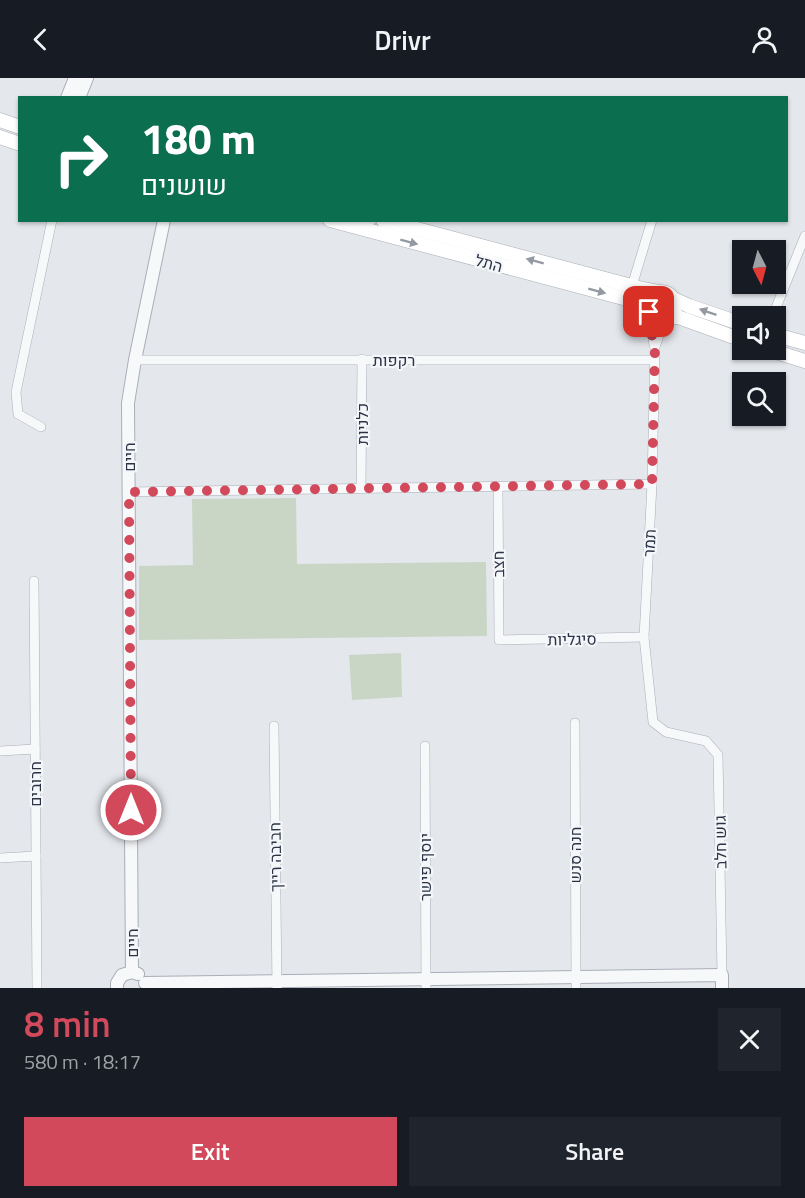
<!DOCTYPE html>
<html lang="en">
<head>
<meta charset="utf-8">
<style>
	body { margin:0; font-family:"Titillium Web",Heebo,sans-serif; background:#20242c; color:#f1f3f6; height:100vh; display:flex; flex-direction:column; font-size:22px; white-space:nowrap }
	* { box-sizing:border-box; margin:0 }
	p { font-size:20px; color:#9ea1a6 }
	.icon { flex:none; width:33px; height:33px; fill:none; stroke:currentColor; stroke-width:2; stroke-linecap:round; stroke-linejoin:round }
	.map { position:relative; height:910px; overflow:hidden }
	.sheet { display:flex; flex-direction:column; background:#171b24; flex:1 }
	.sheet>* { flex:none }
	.hud { position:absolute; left:18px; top:18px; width:770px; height:126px; border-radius:0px; box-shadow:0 2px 4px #0004; background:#0b6e4f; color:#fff; overflow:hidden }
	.needle { width:39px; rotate:174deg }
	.controls { position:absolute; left:732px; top:162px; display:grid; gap:12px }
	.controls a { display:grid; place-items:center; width:54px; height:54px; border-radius:0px; background:#171b24; box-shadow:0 2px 4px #0004; font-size:30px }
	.pin { position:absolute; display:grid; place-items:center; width:51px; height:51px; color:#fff; margin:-26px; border-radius:12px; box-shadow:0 3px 9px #0006 }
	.me { position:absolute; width:66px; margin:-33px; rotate:0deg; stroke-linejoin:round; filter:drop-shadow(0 0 4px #0008) }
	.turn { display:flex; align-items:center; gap:21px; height:126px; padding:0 24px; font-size:27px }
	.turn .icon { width:78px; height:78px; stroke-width:2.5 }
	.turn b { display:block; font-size:42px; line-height:51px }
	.round { display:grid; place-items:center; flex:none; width:63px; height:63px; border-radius:0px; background:#20242c }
	.headline { display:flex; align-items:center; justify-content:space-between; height:102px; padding:0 24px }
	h1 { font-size:36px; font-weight:600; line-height:45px; color:#d1495b }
	.primary-button { display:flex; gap:12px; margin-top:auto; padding:12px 24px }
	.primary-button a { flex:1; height:69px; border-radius:0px; background:#d1495b; color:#fff; font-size:24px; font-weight:600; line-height:69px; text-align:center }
	.primary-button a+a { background:#20242c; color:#f1f3f6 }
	header { display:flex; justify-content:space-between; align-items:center; height:78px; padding:0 24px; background:#171b24; font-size:27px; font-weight:600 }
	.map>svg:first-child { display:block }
	.green { fill:#c9d6c5 }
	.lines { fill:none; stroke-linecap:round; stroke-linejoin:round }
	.minor-casing { stroke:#a9aeb7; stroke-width:10 }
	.tertiary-casing { stroke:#a9aeb7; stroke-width:14 }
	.secondary-casing { stroke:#a9aeb7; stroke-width:15 }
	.minor { stroke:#f7f8fa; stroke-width:9 }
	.tertiary { stroke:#f7f8fa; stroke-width:12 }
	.secondary { stroke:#fff; stroke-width:14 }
	.oneway { fill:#959aa2 }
	.route { stroke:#d1495b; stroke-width:10; stroke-dasharray:0 18 }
	.labels { text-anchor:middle; stroke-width:4.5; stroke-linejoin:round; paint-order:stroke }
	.street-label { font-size:16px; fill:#2b3445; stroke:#f4f6f9 }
</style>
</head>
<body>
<header><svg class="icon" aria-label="back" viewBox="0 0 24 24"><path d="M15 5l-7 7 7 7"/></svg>Drivr<svg class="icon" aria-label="person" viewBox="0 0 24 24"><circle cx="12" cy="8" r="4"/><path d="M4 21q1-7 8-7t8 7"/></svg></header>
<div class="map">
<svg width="805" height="910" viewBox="0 0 805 910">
	<rect width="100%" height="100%" fill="#e4e7ec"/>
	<!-- green -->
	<g class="green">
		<polygon points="296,420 297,486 486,484 487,558 139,562 139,488 193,487 192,421"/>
		<polygon points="401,575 402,619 352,622 349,577"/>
	</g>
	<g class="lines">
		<!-- minor casing -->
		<g class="minor-casing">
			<g id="minor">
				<polyline points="357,148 364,148 372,142"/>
				<polyline points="632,208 652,142"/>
				<polyline points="649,235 654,267"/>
				<polyline points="775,238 775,232 805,158"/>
				<polyline points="666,241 662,248 655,269 652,406 644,559 653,644 666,654 706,663 718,677 722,897"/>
				<polyline points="135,282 654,282"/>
				<polyline points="41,349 18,336 16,314 52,142"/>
				<polyline points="498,409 499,562 644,559"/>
				<polyline points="361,411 362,281"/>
				<polyline points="129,414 652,406"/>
				<polyline points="34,503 37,910"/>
				<polyline points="575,645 576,910"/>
				<polyline points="274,648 277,910"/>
				<polyline points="425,668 426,910"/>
				<polyline points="0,673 35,671"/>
				<polyline points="0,780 36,778"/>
			</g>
		</g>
		<!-- tertiary casing -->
		<g class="tertiary-casing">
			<g id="tertiary">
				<polyline points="67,20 75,0"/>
				<polyline points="79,20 87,0"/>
				<polyline points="132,894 128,325 135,282 164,142"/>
				<polyline points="145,905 722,897 722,910"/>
				<polyline points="117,910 117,905 122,897 132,894 138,896"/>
			</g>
		</g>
		<!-- secondary casing -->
		<g class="secondary-casing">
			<g id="secondary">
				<polyline points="0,42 20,49"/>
				<polyline points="0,59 20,66"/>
				<polyline points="330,142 627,221 647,230"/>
				<polyline points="383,142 639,210 659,214"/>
				<circle cx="661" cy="228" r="14"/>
				<polyline points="674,221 689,228 742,246"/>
				<polyline points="670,239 678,239 742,262"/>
				<polyline points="776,257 805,265"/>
				<polyline points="770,272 805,283"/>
			</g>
		</g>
		<!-- minor -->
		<use href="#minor" class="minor"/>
		<!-- tertiary -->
		<use href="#tertiary" class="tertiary"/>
		<!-- secondary -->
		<use href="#secondary" class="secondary"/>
	</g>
	<!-- one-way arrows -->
	<defs><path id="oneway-solid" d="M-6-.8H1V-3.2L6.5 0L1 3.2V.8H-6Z" transform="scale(1.5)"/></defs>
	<g class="oneway">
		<use href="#oneway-solid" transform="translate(409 164) rotate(15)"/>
		<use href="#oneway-solid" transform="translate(535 183) rotate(-165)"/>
		<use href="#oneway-solid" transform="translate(597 213) rotate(15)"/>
		<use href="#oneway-solid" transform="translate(708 234) rotate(-161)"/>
	</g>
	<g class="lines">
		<!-- route -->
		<polyline class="route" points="131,732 129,414 652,406 655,269 651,254 649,234"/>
	</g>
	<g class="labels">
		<!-- street labels -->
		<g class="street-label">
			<text transform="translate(489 185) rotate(15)" y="6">התל</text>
			<text x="394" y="288">רקפות</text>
			<text transform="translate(362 346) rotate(-90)" y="6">כלניות</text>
			<text transform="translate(129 379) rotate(-90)" y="6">חיים</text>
			<text transform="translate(649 465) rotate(-87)" y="6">תמר</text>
			<text transform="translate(498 486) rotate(-91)" y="6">חצב</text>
			<text transform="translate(572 561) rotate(-1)" y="6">סיגליות</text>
			<text transform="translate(35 706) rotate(-90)" y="6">חרובים</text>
			<text transform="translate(720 764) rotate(-91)" y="6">גוש חלב</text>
			<text transform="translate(575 777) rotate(-90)" y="6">חנה סנש</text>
			<text transform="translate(275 779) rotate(-91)" y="6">חביבה רייך</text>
			<text transform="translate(425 789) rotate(-90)" y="6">יוסף פישר</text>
			<text transform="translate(132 865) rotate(-90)" y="6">חיים</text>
		</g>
	</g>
</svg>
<div class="controls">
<a><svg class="needle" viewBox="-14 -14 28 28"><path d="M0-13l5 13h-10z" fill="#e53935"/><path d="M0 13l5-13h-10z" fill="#9ea1a6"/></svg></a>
<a><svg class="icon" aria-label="sound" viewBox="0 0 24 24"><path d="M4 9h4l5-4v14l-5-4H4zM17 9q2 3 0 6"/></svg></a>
<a><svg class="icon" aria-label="search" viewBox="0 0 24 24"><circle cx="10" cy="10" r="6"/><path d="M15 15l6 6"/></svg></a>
</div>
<div class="pin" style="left:649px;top:234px;background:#d93025"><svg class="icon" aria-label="arrive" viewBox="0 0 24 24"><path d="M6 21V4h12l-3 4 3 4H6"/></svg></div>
<svg class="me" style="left:131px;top:732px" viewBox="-20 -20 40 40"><circle r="17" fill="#d1495b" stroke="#fff" stroke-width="3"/><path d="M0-11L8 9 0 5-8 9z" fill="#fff"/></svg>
<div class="hud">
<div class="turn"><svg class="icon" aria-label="right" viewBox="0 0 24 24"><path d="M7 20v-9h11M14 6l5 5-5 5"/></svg><div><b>180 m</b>שושנים</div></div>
</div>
</div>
<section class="sheet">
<div class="headline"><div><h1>8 min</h1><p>580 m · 18:17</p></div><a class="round"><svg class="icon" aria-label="close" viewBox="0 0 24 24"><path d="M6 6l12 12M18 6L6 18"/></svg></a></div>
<div class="primary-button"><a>Exit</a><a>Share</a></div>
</section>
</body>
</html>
